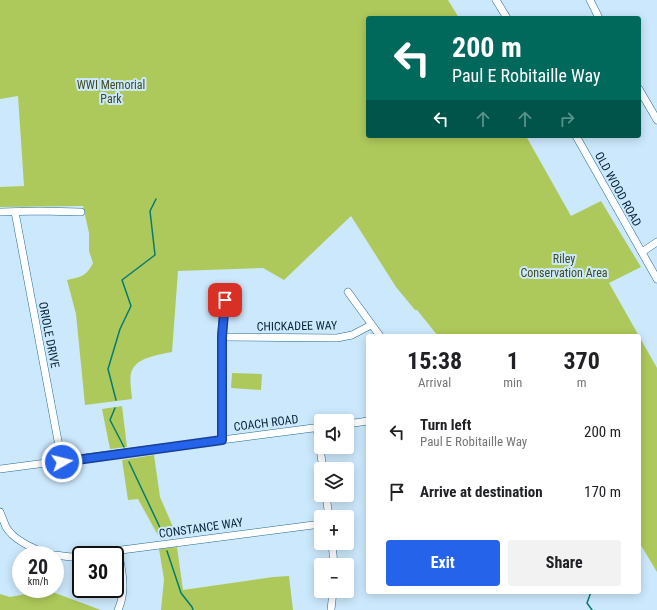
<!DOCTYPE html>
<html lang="en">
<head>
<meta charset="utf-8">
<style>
	body { margin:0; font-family:"Roboto Condensed",sans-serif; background:#f2f2f2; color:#202124; height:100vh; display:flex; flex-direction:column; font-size:15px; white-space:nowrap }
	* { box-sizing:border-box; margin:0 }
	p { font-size:13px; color:#757577 }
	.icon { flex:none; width:22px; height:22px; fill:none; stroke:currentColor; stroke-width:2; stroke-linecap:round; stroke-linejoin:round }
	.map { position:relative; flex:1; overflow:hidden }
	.sheet { position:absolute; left:366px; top:334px; width:275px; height:260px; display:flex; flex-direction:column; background:#fff; border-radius:4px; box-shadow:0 2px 10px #0003 }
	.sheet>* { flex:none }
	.banner { position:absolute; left:366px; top:16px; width:275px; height:122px; border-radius:4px; box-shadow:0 2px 10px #0003; background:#00695c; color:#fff; overflow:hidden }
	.fabs { position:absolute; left:314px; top:414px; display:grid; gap:8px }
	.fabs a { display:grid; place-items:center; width:40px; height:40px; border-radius:4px; background:#fff; box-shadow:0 2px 10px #0003; font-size:20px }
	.speed { position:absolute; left:12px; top:546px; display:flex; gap:8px; font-size:20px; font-weight:700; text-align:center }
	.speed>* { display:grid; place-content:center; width:52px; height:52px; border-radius:50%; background:#fff; box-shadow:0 2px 10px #0003; line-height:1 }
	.speed small { font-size:10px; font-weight:400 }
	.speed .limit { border:2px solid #111; border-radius:6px; background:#fff; color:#111 }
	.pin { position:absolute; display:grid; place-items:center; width:34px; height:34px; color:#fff; margin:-17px; border-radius:8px; box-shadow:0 2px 6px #0006 }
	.me { position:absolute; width:44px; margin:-22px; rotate:82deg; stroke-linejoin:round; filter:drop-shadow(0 0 3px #0008) }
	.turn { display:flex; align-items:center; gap:14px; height:84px; padding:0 20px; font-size:18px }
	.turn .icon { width:52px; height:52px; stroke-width:2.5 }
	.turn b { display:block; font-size:28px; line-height:34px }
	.lanes { display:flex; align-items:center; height:38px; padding:0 20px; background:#0003; justify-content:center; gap:20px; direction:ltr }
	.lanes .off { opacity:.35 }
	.eta { display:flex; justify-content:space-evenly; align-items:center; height:68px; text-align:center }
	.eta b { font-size:24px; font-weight:700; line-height:28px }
	.primary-button { display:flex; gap:8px; margin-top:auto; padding:8px 20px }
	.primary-button a { flex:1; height:46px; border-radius:4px; background:#2563eb; color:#fff; font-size:16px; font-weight:700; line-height:46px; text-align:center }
	.primary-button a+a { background:#f2f2f2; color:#202124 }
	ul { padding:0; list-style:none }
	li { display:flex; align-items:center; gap:12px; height:60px; padding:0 20px }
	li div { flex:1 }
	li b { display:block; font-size:15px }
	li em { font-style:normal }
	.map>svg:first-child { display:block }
	.green { fill:#aec95b }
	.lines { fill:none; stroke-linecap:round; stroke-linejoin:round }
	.stream { stroke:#047b74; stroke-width:1.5 }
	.minor-casing { stroke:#216a98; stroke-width:8 }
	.minor { stroke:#fff; stroke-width:7 }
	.route-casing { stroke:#184099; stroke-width:10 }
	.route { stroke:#2563eb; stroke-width:7 }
	.labels { text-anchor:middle; stroke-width:4; stroke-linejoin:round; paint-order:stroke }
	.park-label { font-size:12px; fill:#414b1e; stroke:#cce8fc }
	.street-label { font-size:12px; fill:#062437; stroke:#cce8fc }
</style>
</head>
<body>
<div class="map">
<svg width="657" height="610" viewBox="0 0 657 610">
	<rect width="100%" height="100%" fill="#cce8fc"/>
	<!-- green -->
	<g class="green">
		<path d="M0 0H448L459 18H368V136H526L571 216 601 201 641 267 609 283 639 336H438L417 310H415L396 287 351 216 284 280 263 268 178 271 172 352C164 353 157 355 150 357 126 365 130 377 132 399L85 405 76 314 67 280C80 277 86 277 93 263L89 251V233L83 206 0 207V187L24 186 18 96 0 99Z"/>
		<polygon points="639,336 657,368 657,572 639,542"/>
		<polygon points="232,373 262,374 261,390 231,388"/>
		<polygon points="122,406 127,447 110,449 102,409"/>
		<polygon points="154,455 160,497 173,527 175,537 160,539 138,499 128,500 122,460"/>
		<polygon points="177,547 183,590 273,577 289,576 293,610 161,610 164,579 159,549"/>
		<polygon points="47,590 101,610 0,610 0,594 10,597"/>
	</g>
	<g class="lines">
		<!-- stream -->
		<g class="stream">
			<polyline points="116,400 108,369 120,329 131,306 122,280 155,255 150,211 156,199"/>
			<polyline points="115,408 110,420 124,447"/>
			<polyline points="129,462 163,534"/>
			<polyline points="167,551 181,593 192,607 193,610"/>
			<polyline points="591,592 587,603 592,610"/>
		</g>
		<!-- minor casing -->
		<g class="minor-casing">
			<g id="minor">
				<polyline points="496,0 507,18"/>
				<polyline points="590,0 599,18"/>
				<polyline points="639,89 657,120"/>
				<polyline points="576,136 657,279"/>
				<polyline points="0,212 39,211 81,212"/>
				<polyline points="15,212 62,462"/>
				<polyline points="642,252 657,242"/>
				<polyline points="348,292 380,336"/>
				<polyline points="221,337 337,338 352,335 371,325"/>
				<polyline points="347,424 368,421"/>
				<polyline points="317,428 323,469"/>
				<polyline points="222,440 221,337 225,300"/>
				<polyline points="0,469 321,427"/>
				<polyline points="326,495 329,517"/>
				<path d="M0 512C2 517 4 522 6 527 15 542 36 550 52 555"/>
				<polyline points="332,543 334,565"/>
				<polyline points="55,555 71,557 81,555"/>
				<polyline points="83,555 321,524"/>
				<path d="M118 610C127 591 122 570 118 551"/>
				<polyline points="331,610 333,591"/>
			</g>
		</g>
		<!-- minor -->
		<use href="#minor" class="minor"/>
	</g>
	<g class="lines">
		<!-- route casing -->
		<g class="route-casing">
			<polyline id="route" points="62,462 222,440 222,337 225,300"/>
		</g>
		<!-- route -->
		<use href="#route" class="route"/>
	</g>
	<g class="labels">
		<!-- park labels -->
		<g class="park-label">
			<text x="111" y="89">WWI Memorial<tspan x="111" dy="14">Park</tspan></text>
			<text x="564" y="263">Riley<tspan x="564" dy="14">Conservation Area</tspan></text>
		</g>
		<!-- street labels -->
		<g class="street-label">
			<text transform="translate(618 189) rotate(61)" y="4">OLD WOOD ROAD</text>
			<text transform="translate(297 326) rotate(-1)" y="4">CHICKADEE WAY</text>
			<text transform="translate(49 335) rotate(79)" y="4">ORIOLE DRIVE</text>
			<text transform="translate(266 423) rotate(-7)" y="4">COACH ROAD</text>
			<text transform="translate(201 528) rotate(-8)" y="4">CONSTANCE WAY</text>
		</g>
	</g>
</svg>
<div class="fabs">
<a><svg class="icon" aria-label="sound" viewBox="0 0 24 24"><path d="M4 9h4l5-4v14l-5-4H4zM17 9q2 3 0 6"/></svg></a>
<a><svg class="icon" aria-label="layers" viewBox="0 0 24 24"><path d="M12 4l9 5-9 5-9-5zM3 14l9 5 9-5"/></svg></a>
<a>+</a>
<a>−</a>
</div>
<div class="speed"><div>20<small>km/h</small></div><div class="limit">30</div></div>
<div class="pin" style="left:225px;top:300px;background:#d93025"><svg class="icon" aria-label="arrive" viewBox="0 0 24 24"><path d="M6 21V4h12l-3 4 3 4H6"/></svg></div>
<svg class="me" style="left:62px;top:462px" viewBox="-20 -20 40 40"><circle r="17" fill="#2563eb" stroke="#fff" stroke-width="3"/><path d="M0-11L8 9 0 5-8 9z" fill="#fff"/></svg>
<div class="banner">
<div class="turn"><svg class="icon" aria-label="left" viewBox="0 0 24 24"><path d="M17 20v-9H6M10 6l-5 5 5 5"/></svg><div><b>200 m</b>Paul E Robitaille Way</div></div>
<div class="lanes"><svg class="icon" aria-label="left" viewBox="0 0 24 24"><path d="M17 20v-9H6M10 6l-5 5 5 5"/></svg><svg class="icon off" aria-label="ahead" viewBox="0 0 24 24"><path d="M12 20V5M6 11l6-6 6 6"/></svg><svg class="icon off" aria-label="ahead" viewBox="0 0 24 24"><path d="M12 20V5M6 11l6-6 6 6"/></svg><svg class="icon off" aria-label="right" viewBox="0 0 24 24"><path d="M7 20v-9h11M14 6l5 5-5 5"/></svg></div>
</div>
<section class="sheet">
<div class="eta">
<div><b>15:38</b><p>Arrival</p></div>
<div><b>1</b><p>min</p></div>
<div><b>370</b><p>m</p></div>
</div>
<ul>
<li><svg class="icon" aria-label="left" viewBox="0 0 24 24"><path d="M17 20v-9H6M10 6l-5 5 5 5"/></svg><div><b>Turn left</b><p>Paul E Robitaille Way</p></div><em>200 m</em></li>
<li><svg class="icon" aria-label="arrive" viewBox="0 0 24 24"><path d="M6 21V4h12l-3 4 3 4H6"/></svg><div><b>Arrive at destination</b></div><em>170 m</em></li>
</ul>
<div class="primary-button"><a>Exit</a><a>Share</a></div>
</section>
</div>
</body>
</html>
